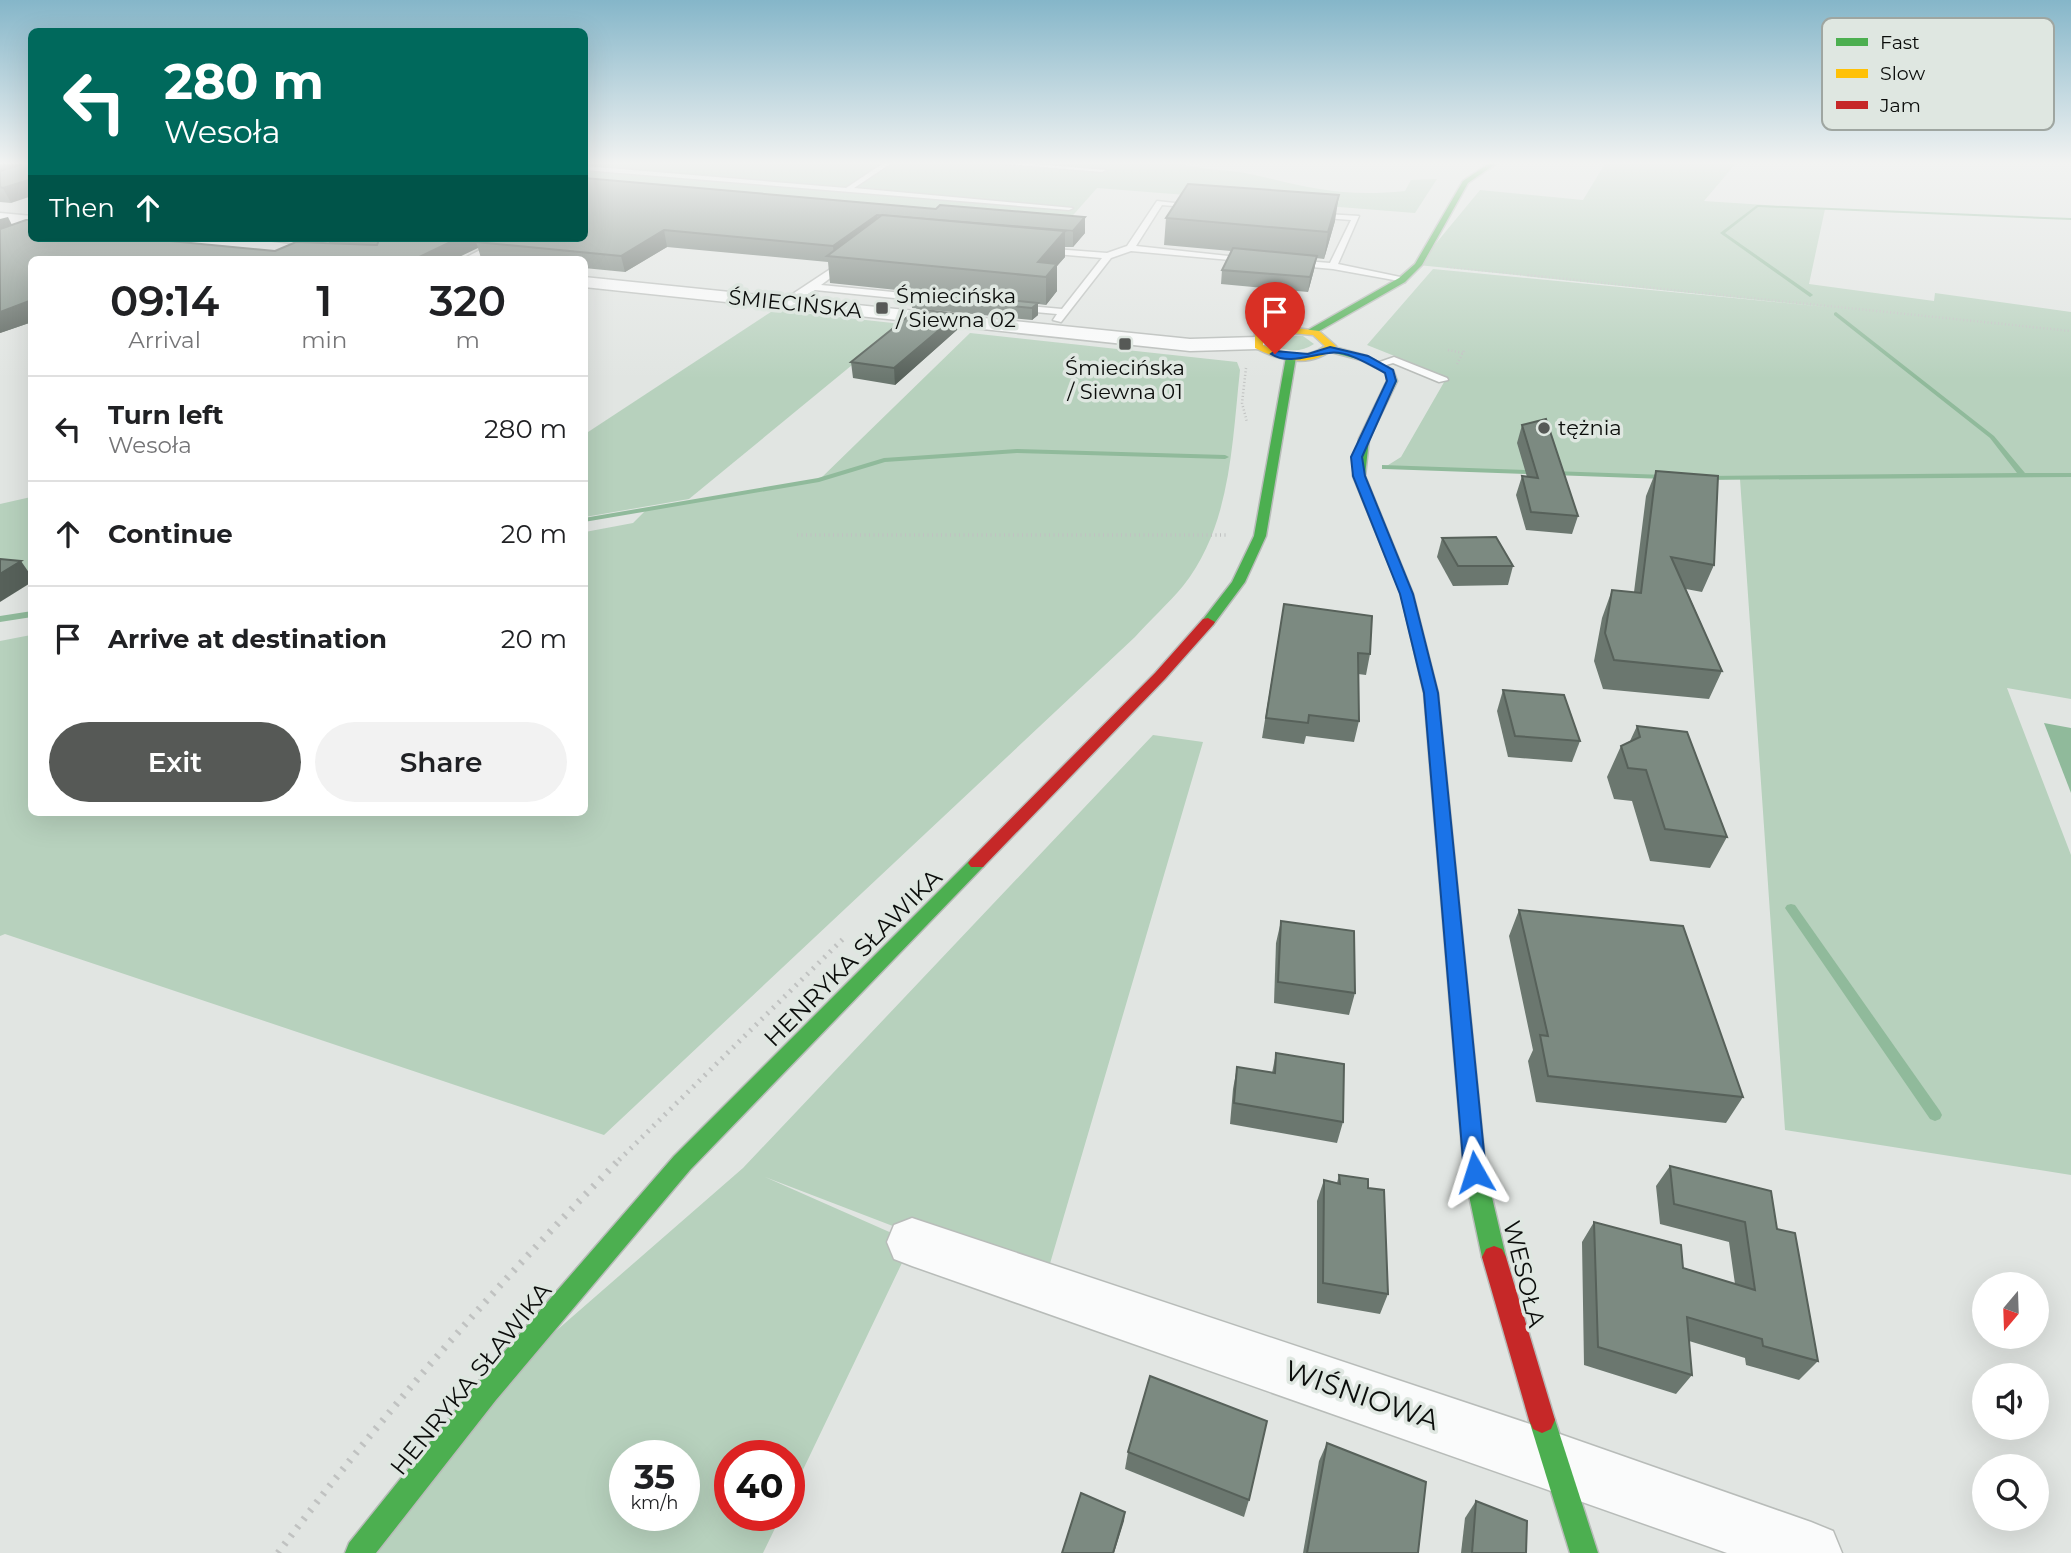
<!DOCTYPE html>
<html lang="en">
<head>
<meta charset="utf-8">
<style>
	body { margin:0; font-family:Montserrat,sans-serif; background:#f2f2f2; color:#202124; height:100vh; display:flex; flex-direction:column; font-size:26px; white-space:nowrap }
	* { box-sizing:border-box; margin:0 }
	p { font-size:23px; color:#757577 }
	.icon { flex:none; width:38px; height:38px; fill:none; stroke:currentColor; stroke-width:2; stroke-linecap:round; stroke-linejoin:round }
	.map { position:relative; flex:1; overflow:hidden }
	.sheet { position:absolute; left:28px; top:256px; width:560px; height:560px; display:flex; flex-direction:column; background:#fff; border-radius:10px; box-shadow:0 7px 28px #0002 }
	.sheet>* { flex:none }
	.guide { position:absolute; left:28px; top:28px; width:560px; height:214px; border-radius:10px; box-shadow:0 7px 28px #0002; background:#00695c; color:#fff; overflow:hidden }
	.needle { width:46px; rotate:199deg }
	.buttons { position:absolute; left:1972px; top:1272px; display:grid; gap:14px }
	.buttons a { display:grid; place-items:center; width:77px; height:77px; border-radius:50%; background:#fff; box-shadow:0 7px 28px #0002; font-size:35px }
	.speed { position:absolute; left:609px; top:1440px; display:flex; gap:14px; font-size:35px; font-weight:700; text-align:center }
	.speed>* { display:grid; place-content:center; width:91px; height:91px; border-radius:50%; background:#fff; box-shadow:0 7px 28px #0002; line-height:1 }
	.speed small { font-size:18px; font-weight:400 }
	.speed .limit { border:10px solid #d22; background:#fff; color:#111 }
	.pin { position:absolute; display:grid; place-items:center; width:60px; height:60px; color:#fff; margin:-72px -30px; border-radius:50% 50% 50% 0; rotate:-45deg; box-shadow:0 0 7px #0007 }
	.pin .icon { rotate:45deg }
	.me { position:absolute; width:77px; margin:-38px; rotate:354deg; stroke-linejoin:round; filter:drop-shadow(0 0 5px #0008) }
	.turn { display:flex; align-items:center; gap:24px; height:147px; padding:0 21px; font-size:32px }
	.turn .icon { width:91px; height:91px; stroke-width:2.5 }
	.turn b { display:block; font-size:49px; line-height:60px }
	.then { display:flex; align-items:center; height:66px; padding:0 21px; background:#0003; gap:14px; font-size:26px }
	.eta { display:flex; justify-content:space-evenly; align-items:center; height:119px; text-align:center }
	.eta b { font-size:42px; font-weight:600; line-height:49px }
	.cta { display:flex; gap:14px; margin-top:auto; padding:14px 21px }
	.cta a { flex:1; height:80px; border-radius:42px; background:#565956; color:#fff; font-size:28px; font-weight:600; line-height:80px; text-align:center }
	.cta a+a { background:#f2f2f2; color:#202124 }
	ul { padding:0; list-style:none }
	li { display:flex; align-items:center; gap:21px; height:105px; padding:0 21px; border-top:2px solid #e0e0e0 }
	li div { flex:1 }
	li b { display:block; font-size:26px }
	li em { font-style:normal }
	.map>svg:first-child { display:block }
	.green { fill:#b7d1bd; fill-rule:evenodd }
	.water { fill:#90ba9b }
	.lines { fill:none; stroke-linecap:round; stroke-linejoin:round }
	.stream { fill:#90ba9b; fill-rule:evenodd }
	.lane-casing { stroke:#b8bcb9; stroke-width:3 }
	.street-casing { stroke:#b8bcb9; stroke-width:3 }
	.fast-casing { stroke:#b8bcb9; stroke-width:3 }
	.slow-casing { stroke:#b8bcb9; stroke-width:3 }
	.jam-casing { stroke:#b8bcb9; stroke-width:3 }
	.path-far4 { stroke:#c0c2c1; stroke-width:2; stroke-dasharray:1 2.5; stroke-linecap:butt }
	.path-far3 { stroke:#c0c2c1; stroke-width:2.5; stroke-dasharray:1 2.5; stroke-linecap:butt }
	.path-far2 { stroke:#c0c2c1; stroke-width:3.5; stroke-dasharray:1 3.5; stroke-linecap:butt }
	.path-far1 { stroke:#c0c2c1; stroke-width:5; stroke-dasharray:2 6; stroke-linecap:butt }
	.path { stroke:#c0c2c1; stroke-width:7; stroke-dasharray:2.5 8; stroke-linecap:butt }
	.lane { fill:#fafbfb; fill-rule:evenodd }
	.street { fill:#fafbfb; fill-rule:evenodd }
	.fast { fill:#4caf50; fill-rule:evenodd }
	.slow { fill:#ffc107; fill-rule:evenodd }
	.jam { fill:#c62828; fill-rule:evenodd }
	.wall { fill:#6b776f }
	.shaded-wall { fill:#57615a }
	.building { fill:#7c8a81; stroke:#57615a; stroke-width:2 }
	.route { fill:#1a73e8; stroke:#114b97; stroke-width:2 }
	.poi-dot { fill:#565956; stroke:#dfe7e1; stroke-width:2.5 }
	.labels { text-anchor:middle; stroke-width:7; stroke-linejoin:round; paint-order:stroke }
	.far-poi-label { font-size:21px; fill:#0b0d0b; stroke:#dfe7e1; text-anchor:start }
	.far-street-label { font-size:21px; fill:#0b0d0b; stroke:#dfe7e1 }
	.street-label { font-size:24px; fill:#0b0d0b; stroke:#dfe7e1 }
	.near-street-label { font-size:28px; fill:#0b0d0b; stroke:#dfe7e1 }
	.key { fill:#dfe7e1; stroke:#9fa6a1; stroke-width:2 }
	.key-label { font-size:19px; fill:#0b0d0b }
</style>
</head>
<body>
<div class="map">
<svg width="2071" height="1553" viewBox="0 0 2071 1553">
	<rect width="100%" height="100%" fill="#e1e5e2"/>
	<!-- green -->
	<g class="green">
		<path d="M584 162H1176C1202 171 1229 169 1255 175 1313 189 1345 197 1405 191L1411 180 1437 179 1415 213 1097 188 1060 230 585 188Z"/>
		<polygon points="1606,162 1737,162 1704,201 1825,209 1809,284 1934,301 1935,293 2071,312 2071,699 2007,688 2071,855 2071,1175 1785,1130 1740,479 1385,467 1401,457 1447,377 1367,345 1433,269 1837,308 1418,265 1480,190 1583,200"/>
		<polygon points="774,310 902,324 689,499 585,517 585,434"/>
		<path d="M970 333 1237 362 1240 370C1232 443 1231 526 1183 586 1168 604 1150 620 1135 637L604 1135 5 934 0 936V641L31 635 32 812H584L585 532 633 523 647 509 819 480Z"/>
		<path d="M1279 335 1303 336 1314 344C1301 353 1283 352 1271 343L1274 337Z"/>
		<polygon points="31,497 31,571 0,570 0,504"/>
		<path d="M1153 735 1203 742 1044 1284 765 1177 912 1242 789 1499V1456H730V1516H781L763 1553H359L487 1391 743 1168ZM625 1456H684V1516H625Z"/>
	</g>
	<!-- water -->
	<polygon class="water" points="2044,723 2071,728 2071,793"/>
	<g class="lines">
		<!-- stream -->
		<g class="stream">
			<polygon points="1757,205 2071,218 2071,220 1758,207 1725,233 1812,294 1813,295 1810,297 1720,233"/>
			<polygon points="1836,312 1994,436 2025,473 2071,473 2071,477 1703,480 1703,476 1706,476 2017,473 1990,438 1834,315 1834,313"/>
			<polygon points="1017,449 1225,455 1229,457 1225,459 1017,453 885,462 819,482 584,522 584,518 818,478 884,458"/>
			<polygon points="1382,465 1665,475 1669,477 1665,479 1385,469 1382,469"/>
			<polygon points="32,611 32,617 0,622 0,616"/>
			<polygon points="1791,904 1795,905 1940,1111 1942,1115 1940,1119 1935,1121 1930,1119 1787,911 1785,908 1787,905"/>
		</g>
		<!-- lane casing -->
		<g class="lane-casing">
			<g id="lane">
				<polygon points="885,162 893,162 854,188 1073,208 1069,210 584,170 584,166 846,188"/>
				<polygon points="983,162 1010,162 1106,170 1102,172"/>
				<polygon points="1157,201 1201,206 1197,208 1162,205 1136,246 1256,259 1252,262 1131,251 1111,258 1061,322 1053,320 1057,314 1014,310 1014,306 1017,305 1062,309 1102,258 1044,253 1041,248 1107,253 1127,246"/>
				<polygon points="1309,213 1359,216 1338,264 1405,278 1405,282 1333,269 1290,265 1293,260 1330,263 1351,220 1312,217"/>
				<polygon points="503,238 513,238 474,259 463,259"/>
				<polygon points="847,258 850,263 821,285 934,296 939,299 934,302 815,290 788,305 782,305 782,301"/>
				<polygon points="1394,357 1447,378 1448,380 1439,382 1393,363 1379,367 1374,364"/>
			</g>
		</g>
		<!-- street casing -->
		<g class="street-casing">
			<g id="street">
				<polygon points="0,213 32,216 32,226 0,223"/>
				<polygon points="184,238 236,238 374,254 383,259 329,259 192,243"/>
				<polygon points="584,277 1190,339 1257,337 1267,343 1257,349 1190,351 584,287"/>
				<polygon points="912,1218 1554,1432 1811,1522 1833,1531 1842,1553 1727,1553 912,1266 894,1259 887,1242 894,1225"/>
			</g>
		</g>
		<!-- fast casing -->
		<g class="fast-casing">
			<g id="fast">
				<polygon points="1491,162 1498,162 1468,183 1422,265 1405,282 1314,334 1308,334 1308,330 1399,278 1415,264 1463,181"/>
				<polygon points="1330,346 1367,356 1393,370 1397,381 1369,439 1365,476 1413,594 1438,693 1486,1172 1506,1257 1502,1265 1494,1268 1486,1265 1482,1257 1464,1172 1424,693 1401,594 1353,476 1359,439 1387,381 1386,373 1361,360 1327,351 1327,347"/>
				<polygon points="1291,354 1296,357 1266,536 1245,582 1213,625 1203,625 1201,622 1232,582 1254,536 1286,357"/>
				<polygon points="977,857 983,859 986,863 983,867 690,1170 496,1400 376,1553 345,1553 349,1543 478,1382 674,1156 971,859"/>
				<polygon points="1542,1407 1551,1411 1555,1420 1598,1553 1570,1553 1529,1420 1533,1411"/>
			</g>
		</g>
		<!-- slow casing -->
		<g class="slow-casing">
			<path id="slow" d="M1279 326 1319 331 1336 346C1313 369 1281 361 1255 348V334ZM1280 332 1313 335 1325 346C1306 361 1283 355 1263 345V337Z"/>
		</g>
		<!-- jam casing -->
		<g class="jam-casing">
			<g id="jam">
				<polygon points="1208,618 1215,622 1213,625 1165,679 983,867 971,867 968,863 971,859 1155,673 1203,619"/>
				<polygon points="1494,1246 1502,1249 1506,1257 1555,1420 1551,1429 1542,1433 1533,1429 1529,1420 1482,1257 1486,1249"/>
			</g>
		</g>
		<!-- path-far4 -->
		<polyline class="path-far4" points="1447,267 1546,277"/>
		<!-- path-far3 -->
		<g class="path-far3">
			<polyline points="1528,275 2071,331"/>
			<polyline points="1448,350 1463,353"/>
			<polyline points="1457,364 1465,349"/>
			<polyline points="1246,368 1242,403 1247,422"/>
		</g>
		<!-- path-far2 -->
		<polyline class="path-far2" points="797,535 1228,535"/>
		<!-- path-far1 -->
		<polyline class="path-far1" points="619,1160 846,936"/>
		<!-- path -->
		<path class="path" d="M278 1553C382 1414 499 1282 621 1158"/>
		<!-- lane -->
		<use href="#lane" class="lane"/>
		<!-- street -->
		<use href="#street" class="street"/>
		<!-- fast -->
		<use href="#fast" class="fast"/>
		<!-- slow -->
		<use href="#slow" class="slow"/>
		<!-- jam -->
		<use href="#jam" class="jam"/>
	</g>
	<!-- wall -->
	<g class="wall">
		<polygon points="0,162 11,203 0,202"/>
		<polygon points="584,178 1085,233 1073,247 1065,247 1065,257 1057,266 1057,291 1046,305 1038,304 1038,315 1032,320 912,308 911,296 916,292 830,283 828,262 667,247 625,272 584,268 584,259 481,258 478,248 32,259 32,322 0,333 12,225 32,238 166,238 160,240 275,251 329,243 327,238 584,238"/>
		<polygon points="1166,218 1335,221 1324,259 1316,258 1314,270 1308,292 1221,284 1222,270 1231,251 1164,245"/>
		<polygon points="958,329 895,385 853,378 851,362"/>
		<polygon points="1522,425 1578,516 1572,534 1526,530 1516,495 1522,476 1527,477 1517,443"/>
		<polygon points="1656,471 1714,565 1702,592 1686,589 1722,671 1709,699 1603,689 1594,661 1602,618 1612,590 1634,592 1646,496"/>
		<polygon points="1442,538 1513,566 1508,585 1453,586 1437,557"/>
		<polygon points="1284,604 1370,654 1366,675 1358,674 1359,721 1354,742 1306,736 1304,744 1262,738"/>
		<polygon points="1503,690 1580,741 1572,762 1508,757 1497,711"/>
		<polygon points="1637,726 1727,837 1710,868 1650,861 1632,801 1614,799 1607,777 1621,746 1630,741"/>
		<polygon points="1519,910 1743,1097 1726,1123 1536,1102 1528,1061 1533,1050 1509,936"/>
		<polygon points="1281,921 1355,993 1349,1015 1274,1003 1276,943"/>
		<polygon points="1276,1053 1343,1122 1337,1143 1230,1124 1233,1089 1237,1067 1272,1073"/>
		<polygon points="1670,1166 1777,1229 1818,1361 1799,1380 1746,1365 1745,1358 1689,1341 1692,1375 1676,1394 1584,1365 1582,1242 1594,1222 1683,1268 1735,1284 1729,1242 1660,1224 1656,1186"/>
		<polygon points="1339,1175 1368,1188 1388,1294 1380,1314 1317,1303 1317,1201 1324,1180 1337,1183"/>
		<polygon points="1327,1443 1418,1553 1303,1553 1319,1461"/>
		<polygon points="1128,1452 1249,1500 1244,1517 1125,1469"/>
		<polygon points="1476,1501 1526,1553 1461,1553 1465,1518"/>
	</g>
	<!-- shaded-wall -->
	<g class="shaded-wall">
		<polygon points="0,162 28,162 0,179"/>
		<polygon points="32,179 32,196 11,203 3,188"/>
		<polygon points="1339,195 1335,221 1324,259 1328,232"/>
		<polygon points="877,215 878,230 834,257 833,246"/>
		<polygon points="8,217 16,233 0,238 0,219"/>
		<polygon points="1085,217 1085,233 1073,247 1073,231"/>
		<polygon points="664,230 667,247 625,272 621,256"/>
		<polygon points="1065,231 1065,257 1057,266 1057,291 1046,305 1046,277 1038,262"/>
		<polygon points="119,238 166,238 126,252"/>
		<polygon points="459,238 498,238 476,242 478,248 455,259 415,259"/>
		<polygon points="1317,256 1314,270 1308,292 1310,277"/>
		<polygon points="32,300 32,322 0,333 0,312"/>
		<polygon points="1038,303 1038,315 1032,320 1032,308"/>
		<polygon points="958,314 958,329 895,385 894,368"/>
		<polygon points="21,561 32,577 32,582 0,602 0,574"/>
		<polygon points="1125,1512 1124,1521 1114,1553 1113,1553"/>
	</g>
	<!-- building -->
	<g class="building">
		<polygon points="26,162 32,162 32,179 3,188 0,187 0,171 25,163"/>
		<polygon points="584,178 936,209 940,205 1085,217 1073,231 877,215 833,246 664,230 621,256 476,242 483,238 584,238"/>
		<polygon points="1188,184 1339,195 1328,232 1166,218"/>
		<polygon points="882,215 1065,231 1038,262 1057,264 1046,277 827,256"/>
		<polygon points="26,220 32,220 32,238 139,238 275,251 296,242 377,245 379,240 374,238 459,238 415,259 32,259 32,300 0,312 0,229"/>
		<polygon points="1233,248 1317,256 1310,277 1222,270"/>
		<polygon points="917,291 1038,303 1032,308 911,296"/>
		<polygon points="917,309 958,314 894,368 851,362"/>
		<polygon points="1546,419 1578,516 1531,512 1522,476 1538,478 1522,425"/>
		<polygon points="1656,471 1718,476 1714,565 1671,557 1722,671 1614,660 1605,633 1612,590 1641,593"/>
		<polygon points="1496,537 1513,566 1458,566 1442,538"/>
		<polygon points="0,559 21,561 0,574"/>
		<polygon points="1284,604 1372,616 1370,654 1358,653 1359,721 1309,715 1308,723 1266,718"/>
		<polygon points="1503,690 1564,695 1580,741 1515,736"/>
		<polygon points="1637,726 1687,732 1727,837 1665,829 1646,770 1628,768 1621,746 1640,737"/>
		<polygon points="1519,910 1683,926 1743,1097 1548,1076 1540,1035 1548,1036"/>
		<polygon points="1281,921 1354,931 1355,993 1278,982"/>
		<polygon points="1276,1053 1344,1064 1343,1122 1234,1103 1237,1067 1275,1073"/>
		<polygon points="1670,1166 1771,1191 1777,1229 1795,1233 1818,1361 1763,1346 1762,1339 1687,1317 1692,1375 1598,1347 1594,1222 1681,1245 1683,1268 1755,1290 1745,1222 1674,1204"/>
		<polygon points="1339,1175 1368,1179 1368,1188 1384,1190 1388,1294 1323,1283 1324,1180 1340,1184"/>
		<polygon points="1150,1376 1267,1421 1249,1500 1128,1452"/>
		<polygon points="1327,1443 1426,1482 1418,1553 1307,1553"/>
		<polygon points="1081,1493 1125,1512 1113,1553 1062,1553"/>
		<polygon points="1476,1501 1527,1521 1526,1553 1472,1553"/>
	</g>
	<!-- sky -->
	<linearGradient id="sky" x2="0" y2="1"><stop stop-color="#85b6c9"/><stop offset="0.43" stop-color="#f2f3f2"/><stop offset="1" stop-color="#f2f3f2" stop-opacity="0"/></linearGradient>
	<rect width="2071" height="379" fill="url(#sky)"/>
	<!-- route -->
	<path class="route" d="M1330 347 1368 356 1393 370 1396 381 1362 457 1365 476 1413 594 1438 693 1486 1172 1483 1179 1475 1182 1468 1179 1464 1172 1424 693 1400 594 1353 476 1351 457 1387 381 1385 373C1370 365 1347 350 1329 353 1310 355 1288 365 1271 354L1275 351 1308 354Z"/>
	<!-- markers -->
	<g class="poi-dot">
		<rect x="875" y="301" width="14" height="14" rx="3.5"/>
		<rect x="1118" y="337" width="14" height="14" rx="3.5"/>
		<circle cx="1544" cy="428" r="7"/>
	</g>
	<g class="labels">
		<!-- far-poi labels -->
		<g class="far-poi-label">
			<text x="896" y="303">Śmiecińska<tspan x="896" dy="24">/ Siewna 02</tspan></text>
			<text x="1125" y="375" text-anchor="middle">Śmiecińska<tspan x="1125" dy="24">/ Siewna 01</tspan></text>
			<text x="1558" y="435">tężnia</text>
		</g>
		<!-- far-street labels -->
		<g class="far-street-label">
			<text transform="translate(795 304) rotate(6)" y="7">ŚMIECIŃSKA</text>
		</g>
		<!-- street labels -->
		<g class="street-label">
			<text transform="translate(853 958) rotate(-45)" y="8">HENRYKA SŁAWIKA</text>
			<text transform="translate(1524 1274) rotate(76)" y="8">WESOŁA</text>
			<text transform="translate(471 1379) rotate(-51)" y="8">HENRYKA SŁAWIKA</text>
		</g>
		<!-- near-street labels -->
		<g class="near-street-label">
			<text transform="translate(1362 1395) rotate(19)" y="10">WIŚNIOWA</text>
		</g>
	</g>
	<!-- legend -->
	<rect x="1822" y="18" width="232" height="112" rx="10" class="key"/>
	<rect x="1836" y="38" width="32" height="8" fill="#4caf50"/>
	<rect x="1836" y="69" width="32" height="9" fill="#ffc107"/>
	<rect x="1836" y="101" width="32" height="8" fill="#c62828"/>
	<g class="key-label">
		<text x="1880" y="49">Fast</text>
		<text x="1880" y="80">Slow</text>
		<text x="1880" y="112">Jam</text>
	</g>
</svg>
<div class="buttons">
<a><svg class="needle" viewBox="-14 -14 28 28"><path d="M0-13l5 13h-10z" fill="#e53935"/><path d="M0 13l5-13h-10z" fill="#757577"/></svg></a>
<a><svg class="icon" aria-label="sound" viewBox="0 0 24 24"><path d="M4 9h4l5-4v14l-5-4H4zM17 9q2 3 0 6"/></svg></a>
<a><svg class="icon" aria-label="search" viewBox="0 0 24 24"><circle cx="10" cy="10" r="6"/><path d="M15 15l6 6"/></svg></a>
</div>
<div class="speed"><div>35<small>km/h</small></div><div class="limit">40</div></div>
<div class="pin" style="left:1275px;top:354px;background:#d93025"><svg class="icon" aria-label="arrive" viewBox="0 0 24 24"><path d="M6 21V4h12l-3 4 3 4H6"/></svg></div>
<svg class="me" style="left:1475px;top:1172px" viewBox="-20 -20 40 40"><path d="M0-17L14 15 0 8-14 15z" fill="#1a73e8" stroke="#fff" stroke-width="4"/></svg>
<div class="guide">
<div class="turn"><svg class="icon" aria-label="left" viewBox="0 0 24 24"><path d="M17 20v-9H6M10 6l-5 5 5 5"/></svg><div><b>280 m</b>Wesoła</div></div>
<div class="then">Then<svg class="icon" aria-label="ahead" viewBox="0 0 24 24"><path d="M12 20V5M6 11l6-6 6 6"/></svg></div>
</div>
<section class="sheet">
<div class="eta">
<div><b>09:14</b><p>Arrival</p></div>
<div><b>1</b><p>min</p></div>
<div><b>320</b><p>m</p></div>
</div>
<ul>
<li><svg class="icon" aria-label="left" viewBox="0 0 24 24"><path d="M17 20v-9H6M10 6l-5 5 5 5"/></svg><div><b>Turn left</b><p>Wesoła</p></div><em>280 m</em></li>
<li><svg class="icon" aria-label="ahead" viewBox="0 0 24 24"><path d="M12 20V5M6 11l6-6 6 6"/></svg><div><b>Continue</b></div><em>20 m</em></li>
<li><svg class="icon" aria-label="arrive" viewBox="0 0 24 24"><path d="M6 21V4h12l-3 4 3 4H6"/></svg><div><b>Arrive at destination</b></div><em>20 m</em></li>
</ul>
<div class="cta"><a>Exit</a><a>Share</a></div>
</section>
</div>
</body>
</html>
